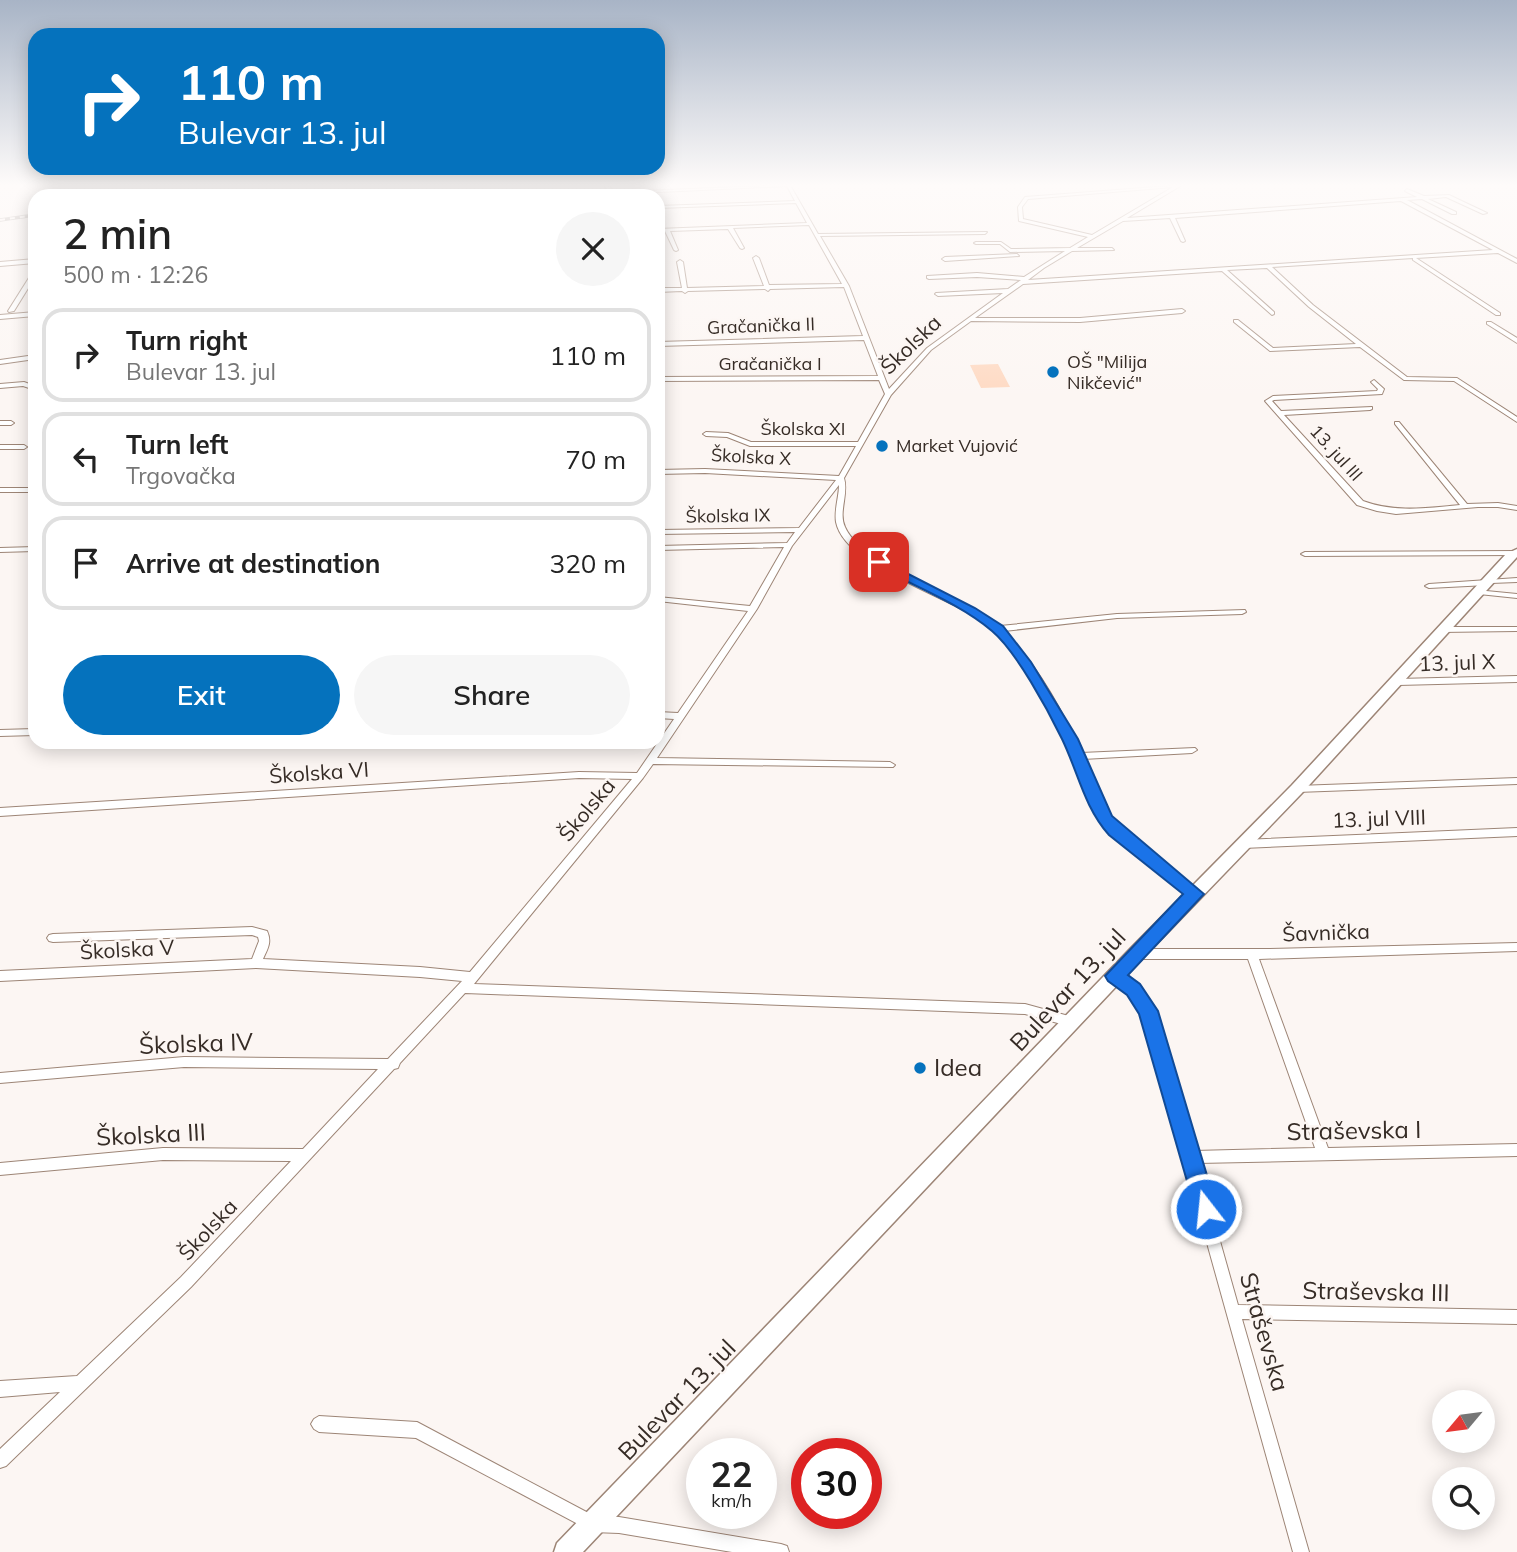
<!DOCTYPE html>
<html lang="en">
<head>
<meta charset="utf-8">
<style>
	body { margin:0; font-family:Mulish,sans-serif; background:#f6f6f6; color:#222; height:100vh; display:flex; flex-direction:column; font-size:26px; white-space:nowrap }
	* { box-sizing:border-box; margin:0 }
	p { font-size:23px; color:#767676 }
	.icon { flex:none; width:38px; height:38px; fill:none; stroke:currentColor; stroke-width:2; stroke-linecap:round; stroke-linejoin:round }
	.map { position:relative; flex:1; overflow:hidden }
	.drawer { position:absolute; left:28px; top:189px; width:637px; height:560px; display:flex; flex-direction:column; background:#fff; border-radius:21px; box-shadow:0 4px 18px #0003 }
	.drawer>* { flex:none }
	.hud { position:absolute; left:28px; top:28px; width:637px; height:147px; border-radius:21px; box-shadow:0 4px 18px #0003; background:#0572bd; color:#fff; overflow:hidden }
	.needle { width:46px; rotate:241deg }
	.tools { position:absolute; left:1432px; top:1390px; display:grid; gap:14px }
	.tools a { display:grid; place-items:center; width:63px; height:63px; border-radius:50%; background:#fff; box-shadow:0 4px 18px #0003; font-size:35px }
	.speed { position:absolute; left:686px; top:1438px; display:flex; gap:14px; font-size:35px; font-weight:700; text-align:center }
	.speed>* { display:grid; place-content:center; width:91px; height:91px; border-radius:50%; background:#fff; box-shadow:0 4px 18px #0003; line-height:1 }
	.speed small { font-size:18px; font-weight:400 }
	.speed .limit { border:10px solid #d22; background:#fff; color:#111 }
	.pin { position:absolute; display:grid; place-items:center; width:60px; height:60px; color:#fff; margin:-30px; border-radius:14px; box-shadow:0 4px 10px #0006 }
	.me { position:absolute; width:77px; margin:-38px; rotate:344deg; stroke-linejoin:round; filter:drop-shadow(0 0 5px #0008) }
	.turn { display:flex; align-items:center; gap:24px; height:147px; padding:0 35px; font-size:32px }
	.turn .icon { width:91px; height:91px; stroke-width:2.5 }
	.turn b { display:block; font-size:49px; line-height:60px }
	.round { display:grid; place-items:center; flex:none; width:74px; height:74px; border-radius:37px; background:#f6f6f6 }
	.head { display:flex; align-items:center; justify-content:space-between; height:119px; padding:0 35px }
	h1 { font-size:42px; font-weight:600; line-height:52px }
	.cta { display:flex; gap:14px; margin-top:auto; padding:14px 35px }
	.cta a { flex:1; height:80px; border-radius:42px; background:#0572bd; color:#fff; font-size:28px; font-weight:600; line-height:80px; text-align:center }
	.cta a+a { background:#f6f6f6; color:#222 }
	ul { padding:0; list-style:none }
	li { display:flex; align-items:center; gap:21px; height:94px; margin:0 14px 10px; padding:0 21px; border:4px solid #e0e0e0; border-radius:21px }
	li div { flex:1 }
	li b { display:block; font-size:26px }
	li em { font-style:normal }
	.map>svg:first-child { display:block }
	.green { fill:#fed9c2 }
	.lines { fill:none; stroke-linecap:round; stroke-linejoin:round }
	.street-casing { stroke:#9d8576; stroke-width:2 }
	.secondary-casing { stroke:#9d8576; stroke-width:3 }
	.street { fill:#fff; fill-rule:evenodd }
	.secondary { fill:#fff; fill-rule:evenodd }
	.rail-casing { stroke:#99918c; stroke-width:3.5 }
	.rail { stroke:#fcf6f3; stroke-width:2; stroke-dasharray:5; stroke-linecap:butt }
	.route { fill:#1a73e8; stroke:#114b97; stroke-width:2 }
	.poi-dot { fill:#0572bd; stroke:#fcf6f3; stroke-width:2.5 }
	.labels { text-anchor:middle; stroke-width:5; stroke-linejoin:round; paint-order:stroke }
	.far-street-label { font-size:18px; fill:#362c26; stroke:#fcf6f3 }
	.far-poi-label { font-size:18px; fill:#362c26; stroke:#fcf6f3; text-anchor:start }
	.street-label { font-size:21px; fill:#362c26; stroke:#fcf6f3 }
	.near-street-label { font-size:24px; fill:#362c26; stroke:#fcf6f3 }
	.near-poi-label { font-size:24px; fill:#362c26; stroke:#fcf6f3; text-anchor:start }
</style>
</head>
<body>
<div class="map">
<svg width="1517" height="1552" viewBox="0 0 1517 1552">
	<rect width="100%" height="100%" fill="#fcf6f3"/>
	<!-- green -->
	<polygon class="green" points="998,364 1010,387 981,388 970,365"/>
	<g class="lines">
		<!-- street casing -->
		<g class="street-casing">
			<g id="street">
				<path d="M603 185H607L615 192 790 185 818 234 987 232 985 234 820 236 849 286 889 389 927 348 1003 293 938 296 935 294 936 293 1008 289 1021 280 977 277 929 279 927 278V276L977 273 1024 277 1065 251 1010 252 1000 244H976L974 243 976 242H1001L1011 249 1070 248 1088 237 1019 221 1018 207 1025 197 1182 185 1127 218 1417 197 1405 191 1407 189 1424 196 1449 195 1487 213 1483 214 1446 197 1428 199 1456 212V214H1452L1422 199 1407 200 1517 259V263L1498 253 1416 258 1500 313V315H1496L1413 260V258L1272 267 1313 305 1407 377 1457 378 1517 417V422L1454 381 1404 380 1360 347 1270 351 1234 322V320H1238L1273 348 1356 344 1309 307 1267 268 1227 270 1274 312V314L1272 315 1222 271 1023 284 975 318H1080L1182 309 1185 311 1182 313 1080 322 971 321 931 350 891 395 844 478C849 494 838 512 845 527 860 561 930 586 963 603 976 610 988 617 1000 626L1117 614 1245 610 1246 612 1242 614 1117 618 1004 631C1037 665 1062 709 1081 753L1195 748 1197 750 1192 753 1083 759C1093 784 1102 807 1119 828L1199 891 1200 894 1199 897 1195 898 1191 897 1111 834C1092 809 1083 781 1071 753 1056 714 1026 660 996 631 961 599 845 569 836 522 834 510 839 497 839 485L792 546 757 609 657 758 890 762 895 765 893 767 653 764 643 778 474 984 1025 1004 1076 1018 1078 1022 1076 1026 1072 1027 1025 1014 465 993 400 1063 398 1068 394 1069 191 1287 6 1466 0 1468V1449L60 1392 0 1397V1381L77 1376 181 1277 291 1161 163 1160 0 1175V1163L163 1148 303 1149 378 1069 184 1067 0 1083V1073L184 1057 388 1059 462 981 420 977 256 968 0 981V971L252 959 259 941 258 937 252 935 53 942 49 941 47 938 49 935 53 934 252 927 267 931C272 942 268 948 263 959L420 967 470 972 632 779 579 778 0 816V808L579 772 637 773 674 719 658 718V712L678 713 748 611 658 601V597L750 606 784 547 658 550V546L787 543 795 532 658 534V530L799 528 836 480 705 473 658 474V470L705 469 839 476 856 446H750L727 437 706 436 703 434 706 432 728 433 751 442H858L885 394 879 380 658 381V377L878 376 864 340 658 346V342L863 336 844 287 770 289 768 291 765 289 688 291 685 293 682 291 658 292V288H682L677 262 680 260 683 262 687 288 764 286 753 258 756 256 759 258 769 285 842 284 809 225 733 228 744 248 742 249 740 248 728 229 670 231 678 250 676 251 674 250 665 231H658V229L807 223 796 203 658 208V206L795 201 787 186 618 194 619 196H614ZM1173 187 1092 235 1023 219 1022 207 1028 199ZM1401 201 1493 250 1028 280 1044 268 1072 251 1114 250 1112 248H1077L1123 221 1170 218 1181 241 1183 242 1185 241 1175 218Z"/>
				<polygon points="1017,254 1019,256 945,261 942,259 945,257"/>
				<polygon points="35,259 35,263 0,266 0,262"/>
				<polygon points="35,271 35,277 14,311 9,312 8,311 32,273"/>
				<polygon points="35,312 35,316 0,319 0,315"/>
				<polygon points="1487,322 1491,322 1517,338 1517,343 1487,324"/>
				<polygon points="35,355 35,359 0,364 0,360"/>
				<path d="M1374 380 1384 389 1382 394 1274 400 1272 401 1281 411 1372 407V409L1370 410 1284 415 1363 501C1396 513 1426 508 1460 505L1395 424V422H1399L1467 504 1498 503 1517 506V510L1498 507H1478L1396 514 1377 511 1357 505 1265 401 1273 396 1377 391 1378 389 1371 382Z"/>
				<polygon points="24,382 35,386 35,390 23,386 0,388 0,384"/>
				<polygon points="0,421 11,421 14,423 11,425 0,425"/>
				<polygon points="0,445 24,445 27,447 24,449 0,449"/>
				<rect x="0" y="488" width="35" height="4"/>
				<polygon points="35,547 35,551 0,552 0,548"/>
				<polygon points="1516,551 1516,555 1305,556 1301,554 1305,552"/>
				<polygon points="1517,578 1517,582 1491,583 1487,585 1429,588 1425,586 1429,584"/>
				<polygon points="1476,590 1517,594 1517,598 1479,594 1476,594"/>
				<polygon points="1443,627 1517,627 1517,631 1440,632 1439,630 1440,628"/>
				<polygon points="1517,676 1517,682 1398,685 1394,682 1398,679"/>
				<polygon points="35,729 35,735 0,736 0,730"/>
				<polygon points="1517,778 1517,784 1297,792 1292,789 1297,786"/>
				<polygon points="1517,828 1517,836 1243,848 1239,847 1238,844 1239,841 1243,840"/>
				<polygon points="1517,943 1517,951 1259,959 1328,1148 1517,1144 1517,1156 1198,1163 1238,1305 1517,1310 1517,1324 1242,1319 1309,1552 1293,1552 1143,1013 1129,993 1111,979 1109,976 1111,973 1115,971 1119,973 1137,987 1154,1011 1194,1151 1315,1148 1248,959 1137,959 1133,957 1131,954 1133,951 1137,949 1270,949"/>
				<polygon points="319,1416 417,1422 594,1516 619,1517 781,1544 787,1546 789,1552 732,1552 619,1533 593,1532 416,1438 319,1432 314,1429 311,1424 314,1419"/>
			</g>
		</g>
		<!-- secondary casing -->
		<g class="secondary-casing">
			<polygon id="secondary" points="1517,549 1517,557 1302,793 1142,959 583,1552 554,1552 557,1543 1130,949 1292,785 1506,554"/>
		</g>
		<!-- street -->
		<use href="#street" class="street"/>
		<!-- secondary -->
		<use href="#secondary" class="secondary"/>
		<!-- rail casing -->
		<g class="rail-casing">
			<g id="rail">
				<polyline points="181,196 196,194"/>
				<polyline points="0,220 35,215"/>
			</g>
		</g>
		<!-- rail -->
		<use href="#rail" class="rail"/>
	</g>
	<!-- sky -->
	<linearGradient id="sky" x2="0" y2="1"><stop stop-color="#a8b4c6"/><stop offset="0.46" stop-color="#fefbfa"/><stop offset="1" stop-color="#fefbfa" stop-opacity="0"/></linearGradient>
	<rect width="1517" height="402" fill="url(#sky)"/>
	<!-- route -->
	<path class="route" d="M879 559 975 608 1003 626 1031 662 1078 739 1112 816 1204 894 1128 975 1140 984 1158 1011 1217 1209 1214 1217 1206 1220 1198 1217 1195 1209 1139 1014 1127 995 1108 981 1105 976 1183 894 1109 835C1084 807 1078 772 1062 739 1048 710 1016 651 992 631 959 603 913 586 875 565V560Z"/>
	<!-- markers -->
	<g class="poi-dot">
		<circle cx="1053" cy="372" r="7"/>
		<circle cx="882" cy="446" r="7"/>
		<circle cx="920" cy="1068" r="7"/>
	</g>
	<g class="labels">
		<!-- far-street labels -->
		<g class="far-street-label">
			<text transform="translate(761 326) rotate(-2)" y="6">Gračanička II</text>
			<text x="770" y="370">Gračanička I</text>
			<text x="803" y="435">Školska XI</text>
			<text transform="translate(1336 453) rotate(48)" y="6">13. jul III</text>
			<text transform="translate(751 457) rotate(3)" y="6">Školska X</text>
			<text transform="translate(728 516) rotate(-1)" y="6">Školska IX</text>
		</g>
		<!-- far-poi labels -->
		<g class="far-poi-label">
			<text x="1067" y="368">OŠ "Milija<tspan x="1067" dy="21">Nikčević"</tspan></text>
			<text x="896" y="452">Market Vujović</text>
		</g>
		<!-- street labels -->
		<g class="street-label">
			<text transform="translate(911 345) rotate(-44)" y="7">Školska</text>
			<text transform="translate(1457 663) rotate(-2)" y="7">13. jul X</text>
			<text transform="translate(319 773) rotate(-4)" y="7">Školska VI</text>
			<text transform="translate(587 810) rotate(-50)" y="7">Školska</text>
			<text transform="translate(1379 819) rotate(-2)" y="7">13. jul VIII</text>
			<text transform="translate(1326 933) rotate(-2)" y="7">Šavnička</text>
			<text transform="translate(127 950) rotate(-3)" y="7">Školska V</text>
			<text transform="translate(208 1230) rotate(-47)" y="7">Školska</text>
		</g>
		<!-- near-street labels -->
		<g class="near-street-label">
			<text transform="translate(1068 990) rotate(-47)" y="8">Bulevar 13. jul</text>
			<text transform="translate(196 1044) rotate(-2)" y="8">Školska IV</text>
			<text transform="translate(1354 1131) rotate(-1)" y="8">Straševska I</text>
			<text transform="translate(151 1135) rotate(-3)" y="8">Školska III</text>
			<text transform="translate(1376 1292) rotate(1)" y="8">Straševska III</text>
			<text transform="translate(1264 1332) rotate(74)" y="8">Straševska</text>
			<text transform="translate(677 1400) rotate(-46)" y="8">Bulevar 13. jul</text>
		</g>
		<!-- near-poi labels -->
		<g class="near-poi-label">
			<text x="934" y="1076">Idea</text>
		</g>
	</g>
</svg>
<div class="tools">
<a><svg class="needle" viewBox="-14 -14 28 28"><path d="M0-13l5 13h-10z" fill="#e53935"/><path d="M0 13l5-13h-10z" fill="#767676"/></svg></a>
<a><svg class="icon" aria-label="search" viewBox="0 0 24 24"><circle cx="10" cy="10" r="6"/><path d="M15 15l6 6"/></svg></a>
</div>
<div class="speed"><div>22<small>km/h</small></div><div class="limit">30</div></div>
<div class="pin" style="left:879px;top:562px;background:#d93025"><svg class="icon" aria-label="arrive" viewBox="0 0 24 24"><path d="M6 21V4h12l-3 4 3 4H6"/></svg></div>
<svg class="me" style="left:1206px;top:1209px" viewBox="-20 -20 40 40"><circle r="17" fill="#1a73e8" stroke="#fff" stroke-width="3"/><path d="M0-11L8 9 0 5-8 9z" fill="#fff"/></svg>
<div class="hud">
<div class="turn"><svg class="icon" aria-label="right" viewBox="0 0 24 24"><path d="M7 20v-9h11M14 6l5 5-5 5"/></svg><div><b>110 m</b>Bulevar 13. jul</div></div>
</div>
<section class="drawer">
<div class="head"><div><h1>2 min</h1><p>500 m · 12:26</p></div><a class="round"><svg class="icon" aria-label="close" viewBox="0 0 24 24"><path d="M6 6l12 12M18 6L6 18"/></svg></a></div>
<ul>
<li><svg class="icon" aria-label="right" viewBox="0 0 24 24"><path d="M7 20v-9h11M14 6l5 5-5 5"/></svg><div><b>Turn right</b><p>Bulevar 13. jul</p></div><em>110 m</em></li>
<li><svg class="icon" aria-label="left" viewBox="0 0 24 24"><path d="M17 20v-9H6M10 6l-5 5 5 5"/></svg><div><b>Turn left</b><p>Trgovačka</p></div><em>70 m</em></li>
<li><svg class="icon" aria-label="arrive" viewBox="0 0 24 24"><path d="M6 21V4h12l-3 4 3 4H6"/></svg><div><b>Arrive at destination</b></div><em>320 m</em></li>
</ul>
<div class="cta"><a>Exit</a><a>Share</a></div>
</section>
</div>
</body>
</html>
